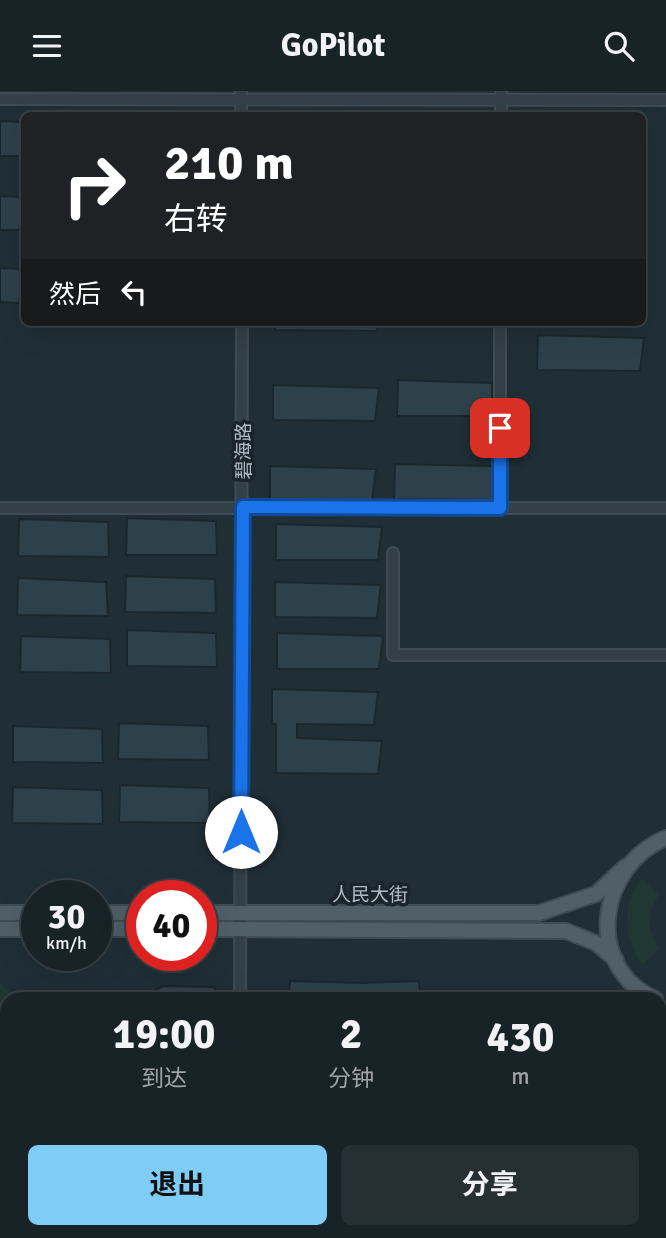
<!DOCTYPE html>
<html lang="zh">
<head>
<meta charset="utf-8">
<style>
	body { margin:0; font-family:Signika,"Noto Sans SC",sans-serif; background:#252f34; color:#f1f3f6; height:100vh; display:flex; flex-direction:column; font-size:26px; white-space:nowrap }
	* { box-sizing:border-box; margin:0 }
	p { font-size:23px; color:#9fa4a8 }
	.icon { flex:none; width:38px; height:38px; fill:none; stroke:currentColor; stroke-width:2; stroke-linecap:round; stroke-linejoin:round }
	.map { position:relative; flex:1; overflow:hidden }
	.details { position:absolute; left:0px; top:901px; width:667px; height:247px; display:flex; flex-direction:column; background:#182328; border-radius:21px 21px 0 0; box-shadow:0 7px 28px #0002,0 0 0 2px #364045 }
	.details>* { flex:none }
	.top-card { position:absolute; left:21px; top:21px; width:625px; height:214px; border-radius:10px; box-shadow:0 7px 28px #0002,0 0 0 2px #364045; background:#202124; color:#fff; overflow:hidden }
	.speed { position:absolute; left:21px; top:789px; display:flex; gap:14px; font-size:35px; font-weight:700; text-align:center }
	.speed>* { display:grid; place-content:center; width:91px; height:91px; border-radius:50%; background:#182328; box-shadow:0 7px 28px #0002,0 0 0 2px #364045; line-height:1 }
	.speed small { font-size:18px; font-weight:400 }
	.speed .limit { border:10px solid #d22; background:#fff; color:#111 }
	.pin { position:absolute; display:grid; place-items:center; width:60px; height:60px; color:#fff; margin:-30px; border-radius:14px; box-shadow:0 4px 10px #0006 }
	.me { position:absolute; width:77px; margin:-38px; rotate:0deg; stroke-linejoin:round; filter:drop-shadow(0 0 5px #0008) }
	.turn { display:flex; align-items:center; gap:24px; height:147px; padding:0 28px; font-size:32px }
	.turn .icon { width:91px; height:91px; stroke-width:2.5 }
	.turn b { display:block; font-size:49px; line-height:60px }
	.then { display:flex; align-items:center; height:66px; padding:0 28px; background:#0003; gap:14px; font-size:26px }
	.eta { display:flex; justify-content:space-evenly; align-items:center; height:119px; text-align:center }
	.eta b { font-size:42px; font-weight:700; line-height:49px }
	.cta { display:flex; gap:14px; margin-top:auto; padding:14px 28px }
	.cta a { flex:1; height:80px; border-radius:10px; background:#7fccf7; color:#111; font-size:28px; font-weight:700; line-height:80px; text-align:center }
	.cta a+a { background:#252f34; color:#f1f3f6 }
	header { display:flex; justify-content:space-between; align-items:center; height:91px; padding:0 28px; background:#182328; font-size:32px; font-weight:700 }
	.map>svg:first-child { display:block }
	.green { fill:#213734 }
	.building { fill:#2e414a; stroke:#1b272d; stroke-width:2 }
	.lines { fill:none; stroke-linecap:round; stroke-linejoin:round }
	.minor-casing { stroke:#3f4c53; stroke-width:14 }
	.major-casing { stroke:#3f4c53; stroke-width:18 }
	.minor { stroke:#334047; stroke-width:10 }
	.major { stroke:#516067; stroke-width:14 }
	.route-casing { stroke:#114b97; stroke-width:18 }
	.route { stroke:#1a73e8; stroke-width:12 }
	.labels { text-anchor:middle; stroke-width:7; stroke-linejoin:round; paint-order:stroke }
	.street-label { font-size:19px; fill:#adbcc4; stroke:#19252b }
</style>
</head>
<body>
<header><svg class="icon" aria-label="menu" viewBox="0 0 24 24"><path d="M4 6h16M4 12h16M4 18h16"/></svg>GoPilot<svg class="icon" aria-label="search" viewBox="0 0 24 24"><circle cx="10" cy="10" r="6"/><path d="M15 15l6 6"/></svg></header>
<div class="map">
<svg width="666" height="1147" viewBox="0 0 666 1147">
	<rect width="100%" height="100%" fill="#202f36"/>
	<!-- green -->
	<g class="green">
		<path d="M642 787 659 804C647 822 647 839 659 857L643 874C623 849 621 812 642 787Z"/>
		<polygon points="0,892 16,908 7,908 7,1128 0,1129"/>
	</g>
	<!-- building -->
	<g class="building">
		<polygon points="0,30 24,31 21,65 0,65"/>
		<polygon points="0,105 24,106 19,139 0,139"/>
		<polygon points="0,177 24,178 19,212 0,211"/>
		<polygon points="275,231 378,231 377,240 275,239"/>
		<polygon points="538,244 644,247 640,280 537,279"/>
		<polygon points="398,289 492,292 492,325 397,325"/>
		<polygon points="273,294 379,297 375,330 273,329"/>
		<polygon points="395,373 492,375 492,409 394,408"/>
		<polygon points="270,375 376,378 372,409 270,409"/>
		<polygon points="127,427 216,430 217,464 126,464"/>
		<polygon points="19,428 108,431 109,466 18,465"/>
		<polygon points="276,433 382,436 378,469 276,469"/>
		<polygon points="126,485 215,488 216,522 125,521"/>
		<polygon points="18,487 106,491 108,525 17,524"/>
		<polygon points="275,491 381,494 377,527 275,526"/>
		<polygon points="127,539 216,542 217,576 127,575"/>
		<polygon points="277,542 383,545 379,578 277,578"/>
		<polygon points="21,545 110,548 111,582 20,581"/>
		<polygon points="272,598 378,601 374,634 297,633 297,647 382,650 378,683 276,682 276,633 272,633"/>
		<polygon points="119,632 208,635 209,669 118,668"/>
		<polygon points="13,635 102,638 103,672 13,671"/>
		<polygon points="120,694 209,697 210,732 119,731"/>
		<polygon points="13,696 102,699 103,733 12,732"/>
		<polygon points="290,890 363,892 419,890 420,908 289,905"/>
		<polygon points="163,895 215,896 215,908 151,908 157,898"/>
	</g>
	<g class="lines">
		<!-- minor casing -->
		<g class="minor-casing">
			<g id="minor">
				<polyline points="241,0 241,24"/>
				<polyline points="501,0 501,24"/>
				<polyline points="0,8 666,9"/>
				<polyline points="0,417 666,417"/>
				<polyline points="500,417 500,231"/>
				<polyline points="393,462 393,564 666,564"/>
				<polyline points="240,908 242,231"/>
				<polyline points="191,1141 191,1147"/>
				<polyline points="239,1147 239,1141"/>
				<polyline points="391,1147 391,1141"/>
				<polyline points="513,1147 513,1141"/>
			</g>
		</g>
		<!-- major casing -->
		<g class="major-casing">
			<g id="major">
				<polyline points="0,822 37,822"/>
				<polyline points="96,822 142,822"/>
				<polyline points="201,822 539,822 596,803 625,776"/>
				<polyline points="0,838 37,838"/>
				<polyline points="96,838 142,838"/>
				<polyline points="201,838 566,840 596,852 616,869"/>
				<path d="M655 908C583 875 598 775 666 747"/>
				<polyline points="660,921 666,929"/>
			</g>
		</g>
		<!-- minor -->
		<use href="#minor" class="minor"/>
		<!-- major -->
		<use href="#major" class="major"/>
	</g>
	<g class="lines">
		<!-- route casing -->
		<g class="route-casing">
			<polyline id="route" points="241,741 243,416 500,417 500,337"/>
		</g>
		<!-- route -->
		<use href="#route" class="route"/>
	</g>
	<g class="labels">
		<!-- street labels -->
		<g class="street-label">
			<text transform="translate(243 360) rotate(-90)" y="7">碧海路</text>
			<text x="370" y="810">人民大街</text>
		</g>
	</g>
</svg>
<div class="speed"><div>30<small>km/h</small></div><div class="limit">40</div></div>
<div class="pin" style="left:500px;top:337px;background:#d93025"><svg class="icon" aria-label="arrive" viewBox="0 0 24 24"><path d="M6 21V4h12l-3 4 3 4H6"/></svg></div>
<svg class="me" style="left:241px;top:741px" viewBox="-20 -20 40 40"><circle r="19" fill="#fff"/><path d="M0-13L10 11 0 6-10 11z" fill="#1a73e8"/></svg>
<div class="top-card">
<div class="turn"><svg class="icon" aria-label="right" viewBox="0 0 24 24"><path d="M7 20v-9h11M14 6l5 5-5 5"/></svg><div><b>210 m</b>右转</div></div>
<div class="then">然后<svg class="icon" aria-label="left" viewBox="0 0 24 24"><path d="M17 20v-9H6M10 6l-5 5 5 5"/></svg></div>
</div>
<section class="details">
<div class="eta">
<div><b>19:00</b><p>到达</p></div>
<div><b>2</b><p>分钟</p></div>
<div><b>430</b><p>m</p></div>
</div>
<div class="cta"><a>退出</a><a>分享</a></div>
</section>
</div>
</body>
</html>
